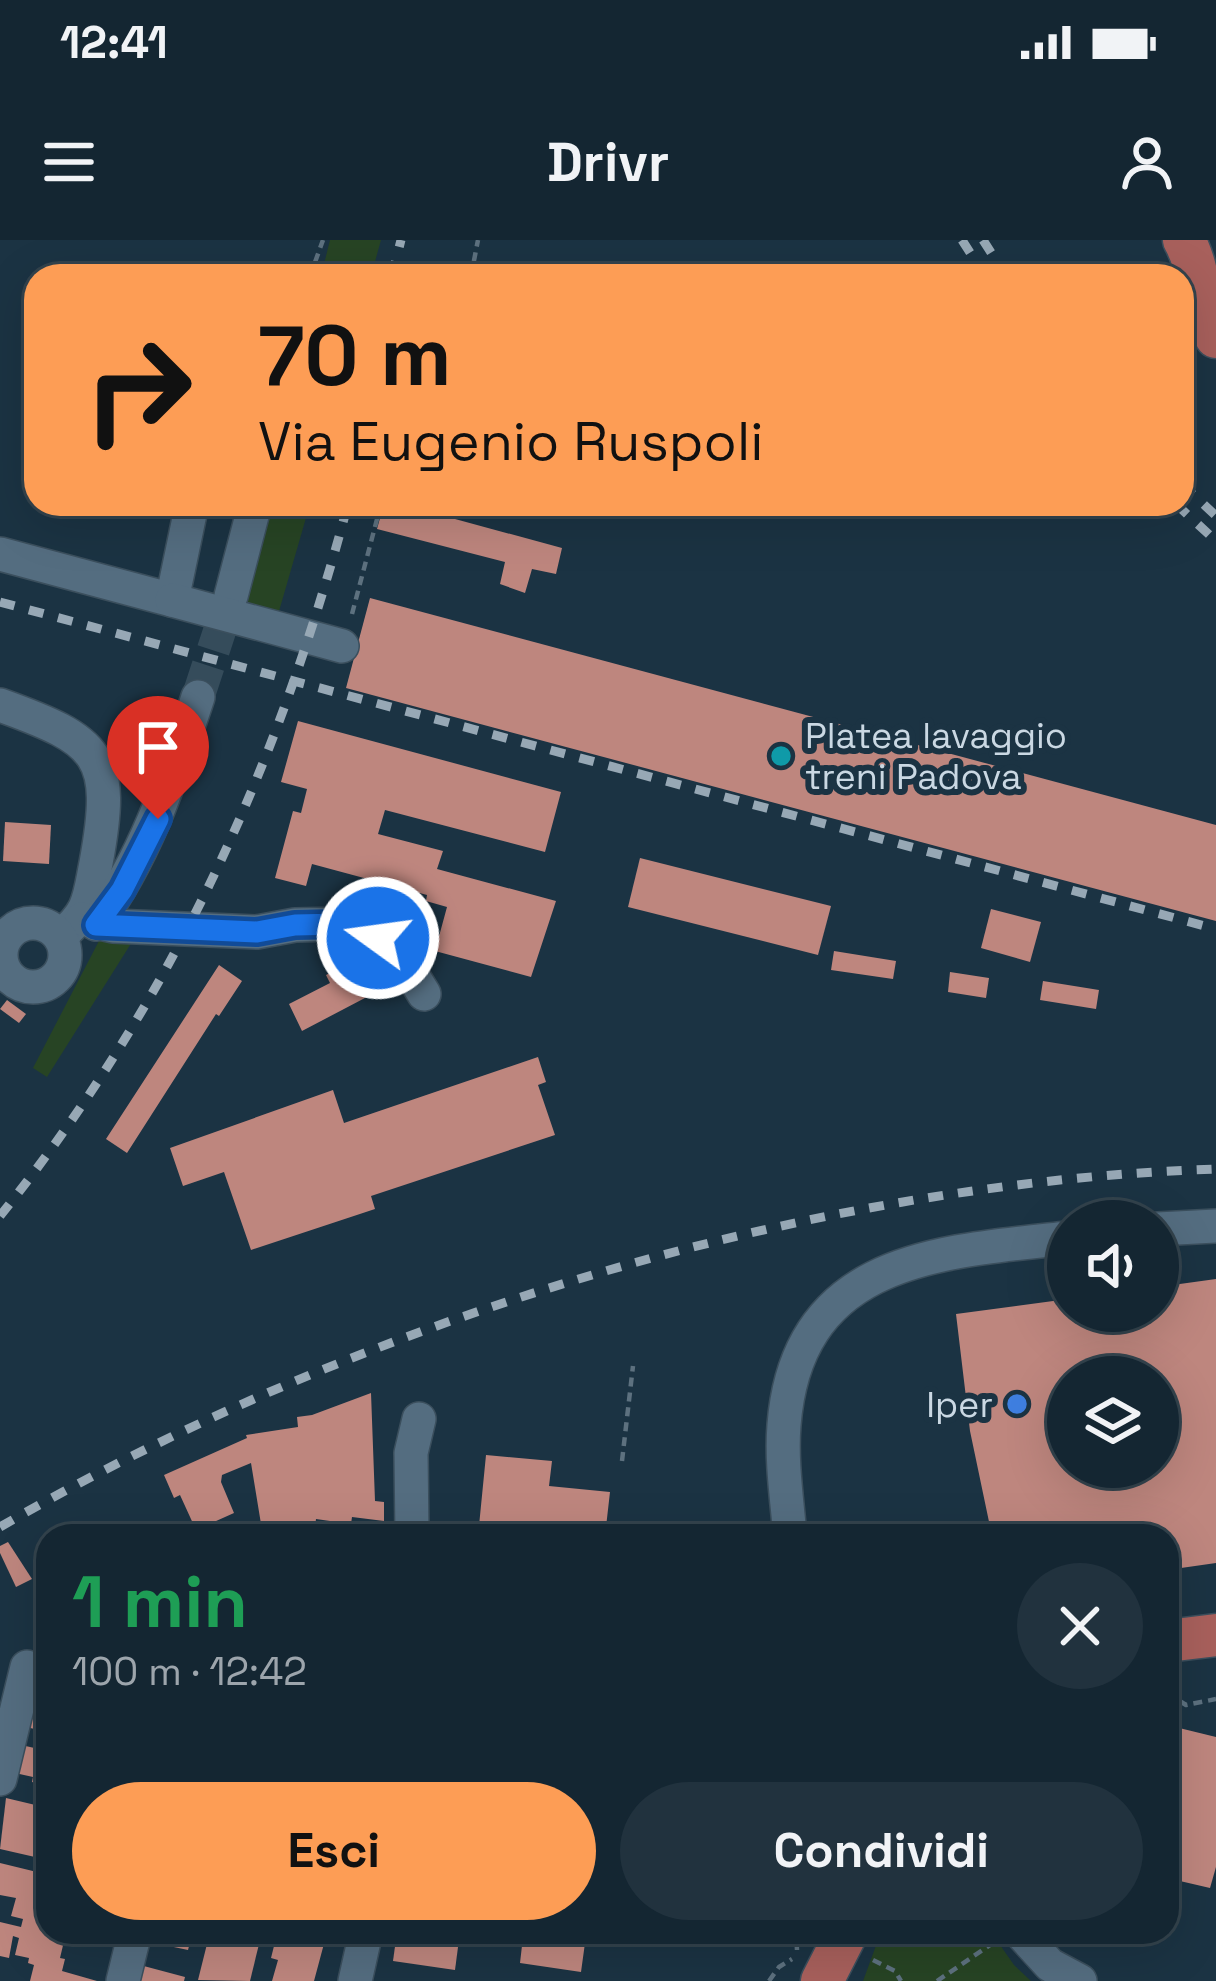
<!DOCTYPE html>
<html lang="it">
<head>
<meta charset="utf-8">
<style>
	body { margin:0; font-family:"Space Grotesk",sans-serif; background:#21323e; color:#f1f3f6; height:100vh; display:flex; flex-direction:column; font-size:45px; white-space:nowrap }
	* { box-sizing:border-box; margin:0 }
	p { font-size:39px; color:#9da5ac }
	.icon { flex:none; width:66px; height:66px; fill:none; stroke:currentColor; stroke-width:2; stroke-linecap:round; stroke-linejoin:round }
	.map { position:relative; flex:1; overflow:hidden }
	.drawer { position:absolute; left:36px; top:1284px; width:1143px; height:420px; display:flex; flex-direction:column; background:#142632; border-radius:36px; box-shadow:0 12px 48px #0002,0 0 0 3px #33434d }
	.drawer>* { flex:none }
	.banner { position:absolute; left:24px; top:24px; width:1170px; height:252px; border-radius:36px; box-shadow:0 12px 48px #0002,0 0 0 3px #33434d; background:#fd9d55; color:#111; overflow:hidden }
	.controls { position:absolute; left:1047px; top:960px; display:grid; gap:24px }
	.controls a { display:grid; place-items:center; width:132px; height:132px; border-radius:50%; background:#142632; box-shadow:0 12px 48px #0002,0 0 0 3px #33434d; font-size:60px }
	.pin { position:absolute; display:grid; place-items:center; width:102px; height:102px; color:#fff; margin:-123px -51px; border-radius:50% 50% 50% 0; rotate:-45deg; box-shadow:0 0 12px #0007 }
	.pin .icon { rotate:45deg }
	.me { position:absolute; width:132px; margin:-66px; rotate:284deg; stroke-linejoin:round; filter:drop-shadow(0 0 9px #0008) }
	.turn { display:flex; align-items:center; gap:42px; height:252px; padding:0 36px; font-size:54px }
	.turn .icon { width:156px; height:156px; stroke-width:2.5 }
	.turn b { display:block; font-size:84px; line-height:102px }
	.round { display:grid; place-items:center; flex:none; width:126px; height:126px; border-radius:63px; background:#21323e }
	.head { display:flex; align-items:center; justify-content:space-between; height:204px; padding:0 36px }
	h1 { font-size:72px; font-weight:600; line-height:90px; color:#1e9e55 }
	.cta { display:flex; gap:24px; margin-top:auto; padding:24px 36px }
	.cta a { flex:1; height:138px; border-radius:72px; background:#fd9d55; color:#111; font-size:48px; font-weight:600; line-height:138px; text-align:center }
	.cta a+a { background:#21323e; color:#f1f3f6 }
	.status { display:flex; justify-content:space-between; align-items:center; height:84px; padding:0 60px; background:#142632; direction:ltr }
	.status svg { height:33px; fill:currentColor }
	header { display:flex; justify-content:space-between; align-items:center; height:156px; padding:0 36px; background:#142632; font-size:54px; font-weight:600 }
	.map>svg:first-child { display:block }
	.green { fill:#274424 }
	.building { fill:#be867e; fill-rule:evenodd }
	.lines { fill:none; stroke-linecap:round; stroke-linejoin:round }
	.minor-tunnel { stroke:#354c5b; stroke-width:33; stroke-dasharray:33 16; stroke-linecap:butt }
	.minor-casing { stroke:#3b4f5d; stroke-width:36 }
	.major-casing { stroke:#3b4f5d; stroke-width:45 }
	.path { stroke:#5d717f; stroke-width:4.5; stroke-dasharray:9 6; stroke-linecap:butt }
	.minor { stroke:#546d80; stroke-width:33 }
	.major { stroke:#a8605c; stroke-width:42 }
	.rail { stroke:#97a8b5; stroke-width:9; stroke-dasharray:15 15; stroke-linecap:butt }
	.route-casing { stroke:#114b97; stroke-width:30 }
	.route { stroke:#1a73e8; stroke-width:21 }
	.culture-dot { fill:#0f9aa8; stroke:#1b3343; stroke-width:4.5 }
	.shop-dot { fill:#3f7fe0; stroke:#1b3343; stroke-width:4.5 }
	.labels { text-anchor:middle; stroke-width:12; stroke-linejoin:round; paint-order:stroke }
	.poi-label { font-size:36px; fill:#cad8e3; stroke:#1b3343; text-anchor:start }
</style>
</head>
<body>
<div class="status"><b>12:41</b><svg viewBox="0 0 49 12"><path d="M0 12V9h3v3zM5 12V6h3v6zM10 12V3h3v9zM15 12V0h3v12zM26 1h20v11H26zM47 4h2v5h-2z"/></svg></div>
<header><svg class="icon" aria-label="menu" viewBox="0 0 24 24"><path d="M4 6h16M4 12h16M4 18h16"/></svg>Drivr<svg class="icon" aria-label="person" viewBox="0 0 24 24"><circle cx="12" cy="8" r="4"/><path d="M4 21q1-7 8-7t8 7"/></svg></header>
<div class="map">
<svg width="1216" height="1741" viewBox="0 0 1216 1741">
	<rect width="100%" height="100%" fill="#1b3343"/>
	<!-- green -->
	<g class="green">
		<polygon points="330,0 381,0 371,36 321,36"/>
		<polygon points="262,264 310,264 273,392 232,379"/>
		<polygon points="137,694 47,837 33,828 101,697"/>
		<polygon points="881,1692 991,1692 1014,1725 1031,1741 863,1741"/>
	</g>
	<!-- building -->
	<g class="building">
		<polygon points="384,264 400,264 562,308 556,334 532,329 525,353 500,344 505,322 377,289"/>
		<polygon points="370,358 1216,585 1216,681 346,448"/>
		<polygon points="298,481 561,552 545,612 385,570 378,594 443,611 437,629 556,661 531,737 435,711 447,667 426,661 427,655 312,624 306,646 275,638 293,571 301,573 307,549 281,542"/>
		<polygon points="5,582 51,585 49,624 3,621"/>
		<polygon points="640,618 831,666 818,715 628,667"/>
		<polygon points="991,669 1041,682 1030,722 981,708"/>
		<polygon points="834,711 896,721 893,739 831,730"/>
		<polygon points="368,713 384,748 302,791 289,764 330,743 326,735"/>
		<polygon points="219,725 242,741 219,776 216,774 127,913 106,899"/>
		<polygon points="950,732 989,738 986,758 948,752"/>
		<polygon points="1043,741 1099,750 1096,769 1040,760"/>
		<polygon points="7,760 26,774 19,783 0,769"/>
		<polygon points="538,817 546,842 538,845 555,895 371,956 375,969 251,1010 224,932 183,946 170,908 333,850 344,883"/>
		<path d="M1216 1039V1323L1167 1330V1296H992L970 1191 956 1074 1068 1059V1071H1158V1047ZM1068 1137H1158V1227H1068Z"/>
		<polygon points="371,1153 375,1261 384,1262 384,1281 352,1277 351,1284 316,1279 314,1296 281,1296 283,1282 262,1290 251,1223 222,1235 221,1242 234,1273 196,1290 180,1255 174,1258 164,1235 247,1198 246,1195 298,1187 297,1177 312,1175"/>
		<polygon points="486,1215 552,1221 549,1246 610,1252 605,1296 478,1296"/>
		<polygon points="8,1302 32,1339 16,1347 0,1313 0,1306"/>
		<polygon points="36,1398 48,1400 48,1427 30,1423"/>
		<polygon points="27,1442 48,1447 48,1492 17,1485"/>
		<polygon points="1167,1485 1216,1497 1216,1627 1210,1648 1167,1638"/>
		<polygon points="12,1503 48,1511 48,1546 32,1542 33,1537 6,1531"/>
		<polygon points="6,1558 48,1568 48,1620 0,1609"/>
		<polygon points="0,1623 41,1633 33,1668 48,1674 48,1692 103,1692 100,1705 65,1697 60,1718 65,1719 62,1731 97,1741 30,1741 34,1725 28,1723 29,1718 15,1715 19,1698 13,1696 9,1718 0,1716 0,1682 21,1687 23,1679 11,1676 16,1658 0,1655"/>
		<polygon points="153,1692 202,1692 201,1698 192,1695 188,1710 169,1706 171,1698"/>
		<polygon points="210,1692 230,1692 260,1700 250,1741 198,1740"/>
		<polygon points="397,1692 460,1692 455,1730 393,1721"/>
		<polygon points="520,1692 578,1692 577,1702 585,1703 581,1732 520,1723 523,1697 519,1697"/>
		<polygon points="310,1697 325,1700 314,1741 272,1741 278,1720 271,1718 276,1698 307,1706"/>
		<polygon points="140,1725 185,1737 184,1741 136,1741"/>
	</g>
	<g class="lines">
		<!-- minor-tunnel -->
		<polyline class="minor-tunnel" points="198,457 231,356"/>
		<!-- minor casing -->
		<g class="minor-casing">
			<g id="minor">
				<polyline points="0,314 172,360 192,264"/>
				<polyline points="231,356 255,264"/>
				<polyline points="172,360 342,406"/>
				<path d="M0 465C100 501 116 515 96 623 89 658 90 673 60 696"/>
				<polyline points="82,679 113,686 257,692 295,685 341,684 378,698 400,715 424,754"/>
				<circle cx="33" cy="715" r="32"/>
				<path d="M96 684C147 615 171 538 198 457"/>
				<polyline points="1158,989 1216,986"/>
				<polyline points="412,1296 411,1213 419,1179"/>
				<path d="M790 1296C787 1260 781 1221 784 1185 797 1018 937 1012 1068 998"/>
				<polyline points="0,1539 27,1427"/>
				<polyline points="1020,1692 1050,1725 1080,1741"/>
				<polyline points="123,1741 135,1692"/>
				<polyline points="355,1741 366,1692"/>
			</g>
		</g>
		<!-- major casing -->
		<g class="major-casing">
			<g id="major">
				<path d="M1184 0C1201 30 1198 66 1216 97"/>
				<polyline points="1167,1401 1216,1395"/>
				<polyline points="822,1741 847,1692"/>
			</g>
		</g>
		<!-- path -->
		<g class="path">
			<polyline points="310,36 323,0"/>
			<polyline points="471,36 478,0"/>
			<polyline points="352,374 381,264"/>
			<polyline points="622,1221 633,1126"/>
			<polyline points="634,1285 733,1296"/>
			<polyline points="1167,1453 1186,1465 1216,1459"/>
			<polyline points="796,1692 797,1710"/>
			<polyline points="873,1720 895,1731 901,1741"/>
			<polyline points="769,1741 779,1727 792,1719"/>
			<polyline points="937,1741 993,1703"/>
		</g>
		<!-- minor -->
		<use href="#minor" class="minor"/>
		<!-- major -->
		<use href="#major" class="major"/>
		<!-- rail -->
		<g class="rail">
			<polyline points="962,0 985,36"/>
			<polyline points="983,0 1006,36"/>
			<polyline points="392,36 401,0"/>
			<polyline points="1182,244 1216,276"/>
			<polyline points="1176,264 1216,301"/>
			<polyline points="0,362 1216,689"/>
			<path d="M0 976C173 760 277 530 348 264"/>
			<path d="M0 1287C356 1082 805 943 1216 929"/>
		</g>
	</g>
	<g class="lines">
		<!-- route casing -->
		<g class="route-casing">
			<polyline id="route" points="158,579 122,650 96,685 257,692 295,685 341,684 378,698"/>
		</g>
		<!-- route -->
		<use href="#route" class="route"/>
	</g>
	<!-- markers -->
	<circle class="culture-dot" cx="781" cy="516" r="12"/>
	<circle class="shop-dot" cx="1017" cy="1164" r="12"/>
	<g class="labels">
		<!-- poi labels -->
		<g class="poi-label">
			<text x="805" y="508">Platea lavaggio<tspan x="805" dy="41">treni Padova</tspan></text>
			<text x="993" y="1177" text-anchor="end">Iper</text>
		</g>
	</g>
</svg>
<div class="controls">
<a><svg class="icon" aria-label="sound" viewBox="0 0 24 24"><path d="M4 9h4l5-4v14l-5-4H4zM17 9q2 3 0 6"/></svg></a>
<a><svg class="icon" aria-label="layers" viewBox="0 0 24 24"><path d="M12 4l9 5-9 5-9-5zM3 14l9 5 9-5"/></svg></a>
</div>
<div class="pin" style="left:158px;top:579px;background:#d93025"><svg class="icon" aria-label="arrive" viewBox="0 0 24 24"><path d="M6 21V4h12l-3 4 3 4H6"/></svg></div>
<svg class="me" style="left:378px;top:698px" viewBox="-20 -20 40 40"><circle r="17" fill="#1a73e8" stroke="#fff" stroke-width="3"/><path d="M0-11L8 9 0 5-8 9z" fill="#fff"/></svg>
<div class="banner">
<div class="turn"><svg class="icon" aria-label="right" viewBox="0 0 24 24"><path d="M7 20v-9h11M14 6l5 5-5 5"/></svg><div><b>70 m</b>Via Eugenio Ruspoli</div></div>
</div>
<section class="drawer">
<div class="head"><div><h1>1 min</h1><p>100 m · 12:42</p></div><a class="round"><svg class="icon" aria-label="close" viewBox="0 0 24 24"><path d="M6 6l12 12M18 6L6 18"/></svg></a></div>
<div class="cta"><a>Esci</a><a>Condividi</a></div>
</section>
</div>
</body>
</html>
